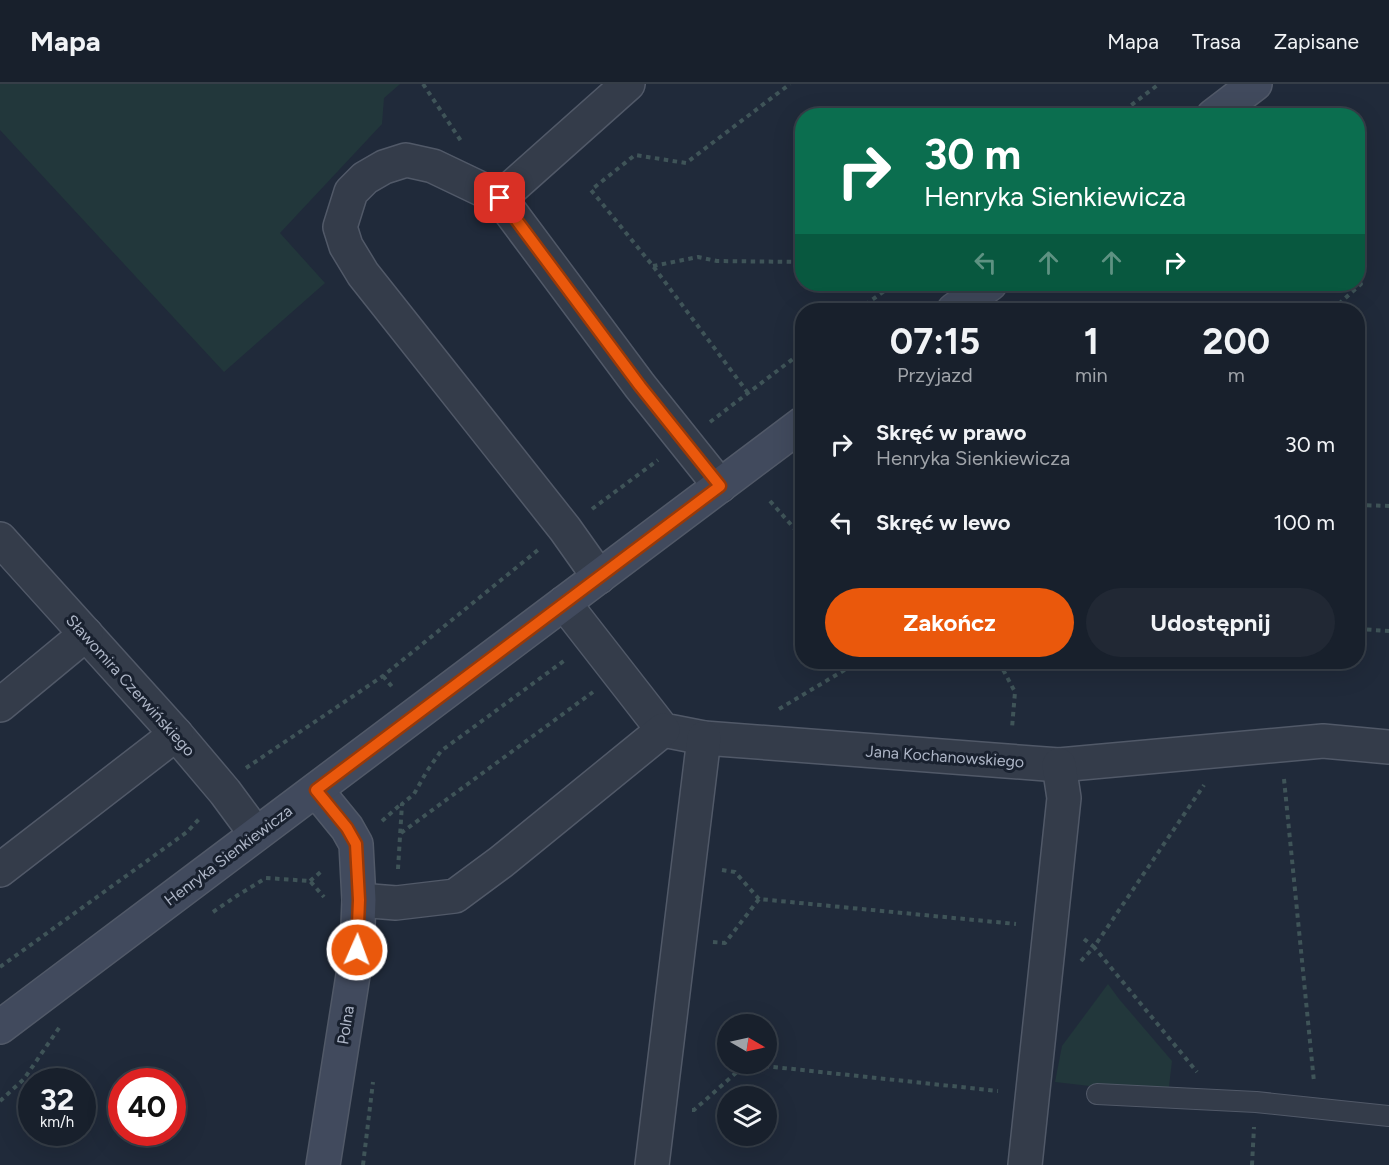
<!DOCTYPE html>
<html lang="pl">
<head>
<meta charset="utf-8">
<style>
	body { margin:0; font-family:Figtree,sans-serif; background:#212834; color:#f1f3f6; height:100vh; display:flex; flex-direction:column; font-size:22px; white-space:nowrap }
	* { box-sizing:border-box; margin:0 }
	p { font-size:20px; color:#9fa3a9 }
	.icon { flex:none; width:33px; height:33px; fill:none; stroke:currentColor; stroke-width:2; stroke-linecap:round; stroke-linejoin:round }
	.map { position:relative; flex:1; overflow:hidden }
	.sheet { position:absolute; left:795px; top:219px; width:570px; height:366px; display:flex; flex-direction:column; background:#18202c; border-radius:24px; box-shadow:0 6px 24px #0002,0 0 0 2px #363e48 }
	.sheet>* { flex:none }
	.banner { position:absolute; left:795px; top:24px; width:570px; height:183px; border-radius:24px; box-shadow:0 6px 24px #0002,0 0 0 2px #363e48; background:#0b6e4f; color:#fff; overflow:hidden }
	.needle { width:39px; rotate:99deg }
	.controls { position:absolute; left:717px; top:930px; display:grid; gap:12px }
	.controls a { display:grid; place-items:center; width:60px; height:60px; border-radius:50%; background:#18202c; box-shadow:0 6px 24px #0002,0 0 0 2px #363e48; font-size:30px }
	.speed { position:absolute; left:18px; top:984px; display:flex; gap:12px; font-size:30px; font-weight:700; text-align:center }
	.speed>* { display:grid; place-content:center; width:78px; height:78px; border-radius:50%; background:#18202c; box-shadow:0 6px 24px #0002,0 0 0 2px #363e48; line-height:1 }
	.speed small { font-size:15px; font-weight:400 }
	.speed .limit { border:9px solid #d22; background:#fff; color:#111 }
	.pin { position:absolute; display:grid; place-items:center; width:51px; height:51px; color:#fff; margin:-26px; border-radius:12px; box-shadow:0 3px 9px #0006 }
	.me { position:absolute; width:66px; margin:-33px; rotate:2deg; stroke-linejoin:round; filter:drop-shadow(0 0 4px #0008) }
	.turn { display:flex; align-items:center; gap:21px; height:126px; padding:0 30px; font-size:27px }
	.turn .icon { width:78px; height:78px; stroke-width:2.5 }
	.turn b { display:block; font-size:42px; line-height:51px }
	.lanes { display:flex; align-items:center; height:57px; padding:0 30px; background:#0003; justify-content:center; gap:30px; direction:ltr }
	.lanes .off { opacity:.35 }
	.eta { display:flex; justify-content:space-evenly; align-items:center; height:102px; text-align:center }
	.eta b { font-size:36px; font-weight:700; line-height:42px }
	.cta { display:flex; gap:12px; margin-top:auto; padding:12px 30px }
	.cta a { flex:1; height:69px; border-radius:36px; background:#ea580c; color:#fff; font-size:24px; font-weight:700; line-height:69px; text-align:center }
	.cta a+a { background:#212834; color:#f1f3f6 }
	ul { padding:0; list-style:none }
	li { display:flex; align-items:center; gap:18px; height:78px; padding:0 30px }
	li div { flex:1 }
	li b { display:block; font-size:22px }
	li em { font-style:normal }
	header { display:flex; align-items:center; gap:36px; box-sizing:border-box; height:84px; padding:0 30px; background:#18202c; border-bottom:2px solid #363e48 }
	header strong { font-size:28px }
	nav { display:flex; gap:33px; margin-inline-start:auto; font-size:21px }
	.map>svg:first-child { display:block }
	.green { fill:#22373b }
	.lines { fill:none; stroke-linecap:round; stroke-linejoin:round }
	.lane-casing { stroke:#515968; stroke-width:22 }
	.street-casing { stroke:#515968; stroke-width:36 }
	.secondary-casing { stroke:#515968; stroke-width:36 }
	.path { stroke:#3f5458; stroke-width:4; stroke-dasharray:4.5 4.5; stroke-linecap:butt }
	.lane { stroke:#343c4a; stroke-width:20 }
	.street { stroke:#343c4a; stroke-width:33 }
	.secondary { stroke:#414a5d; stroke-width:33 }
	.route-casing { stroke:#983908; stroke-width:15 }
	.route { stroke:#ea580c; stroke-width:10 }
	.labels { text-anchor:middle; stroke-width:6; stroke-linejoin:round; paint-order:stroke }
	.street-label { font-size:16px; fill:#aeb6c7; stroke:#19212f }
</style>
</head>
<body>
<header>
<strong>Mapa</strong>
<nav><a>Mapa</a><a>Trasa</a><a>Zapisane</a></nav>
</header>
<div class="map">
<svg width="1389" height="1081" viewBox="0 0 1389 1081">
	<rect width="100%" height="100%" fill="#202a3a"/>
	<!-- green -->
	<g class="green">
		<polygon points="0,0 400,0 384,14 382,40 280,149 325,199 224,288 0,46"/>
		<polygon points="1108,900 1119,915 1172,977 1168,1011 1055,998 1062,962"/>
	</g>
	<g class="lines">
		<!-- lane casing -->
		<g class="lane-casing">
			<polyline id="lane" points="1097,1010 1256,1018 1389,1032"/>
		</g>
		<!-- street casing -->
		<g class="street-casing">
			<g id="street">
				<polyline points="628,0 500,114 640,302 720,402"/>
				<polyline points="500,114 433,82 406,76 384,83 365,94 351,108 340,143 346,162 363,190 565,445 599,493"/>
				<polyline points="0,455 176,650 225,708 256,750"/>
				<polyline points="564,519 663,646 704,654 1059,681 1323,657 1389,663"/>
				<polyline points="0,621 86,550"/>
				<polyline points="0,786 176,650"/>
				<polyline points="359,816 396,819 455,812 501,778 663,646"/>
				<polyline points="652,1081 704,654"/>
				<polyline points="1025,1081 1064,714 1059,681"/>
			</g>
		</g>
		<!-- secondary casing -->
		<g class="secondary-casing">
			<g id="secondary">
				<polyline points="1213,32 1255,0"/>
				<polyline points="954,226 990,200"/>
				<polyline points="316,706 347,744 356,760 359,816 357,866 323,1081"/>
				<polyline points="0,943 802,340"/>
			</g>
		</g>
		<!-- path -->
		<g class="path">
			<polyline points="423,0 461,57"/>
			<polyline points="1117,32 1159,0"/>
			<polyline points="653,182 698,173 717,177 802,178"/>
			<polyline points="858,226 894,200"/>
			<polyline points="1332,226 1361,200 1358,195"/>
			<polyline points="748,309 653,182 591,106 635,71 686,79 790,0"/>
			<polyline points="710,338 802,268"/>
			<polyline points="770,417 802,453"/>
			<polyline points="1358,421 1389,422"/>
			<polyline points="592,425 658,376"/>
			<polyline points="1358,545 1389,547"/>
			<polyline points="999,578 1015,608 1012,644"/>
			<polyline points="383,592 394,605"/>
			<polyline points="779,625 858,578"/>
			<polyline points="246,684 383,592 538,466"/>
			<polyline points="1284,695 1314,998"/>
			<polyline points="382,737 401,720"/>
			<polyline points="401,749 593,608"/>
			<polyline points="398,785 402,720 414,710 427,687 441,667 565,576"/>
			<polyline points="722,786 735,788 759,815"/>
			<polyline points="310,797 323,786"/>
			<polyline points="213,828 238,811 266,794 310,797 324,813"/>
			<polyline points="1084,855 1094,863 1204,701"/>
			<polyline points="713,858 725,859 759,815 1016,840"/>
			<polyline points="1081,877 1094,863 1197,988"/>
			<polyline points="0,883 187,748 201,733"/>
			<polyline points="0,1017 24,995 61,941"/>
			<polyline points="692,1026 694,1026 746,980 998,1007"/>
			<polyline points="363,1081 373,998"/>
			<polyline points="1252,1081 1254,1043"/>
		</g>
		<!-- lane -->
		<use href="#lane" class="lane"/>
		<!-- street -->
		<use href="#street" class="street"/>
		<!-- secondary -->
		<use href="#secondary" class="secondary"/>
	</g>
	<g class="lines">
		<!-- route casing -->
		<g class="route-casing">
			<polyline id="route" points="357,866 359,816 356,760 347,744 316,706 720,402 640,302 500,114"/>
		</g>
		<!-- route -->
		<use href="#route" class="route"/>
	</g>
	<g class="labels">
		<!-- street labels -->
		<g class="street-label">
			<text transform="translate(131 601) rotate(48)" y="6">Sławomira Czerwińskiego</text>
			<text transform="translate(945 672) rotate(4)" y="6">Jana Kochanowskiego</text>
			<text transform="translate(228 771) rotate(-37)" y="6">Henryka Sienkiewicza</text>
			<text transform="translate(345 941) rotate(-81)" y="6">Polna</text>
		</g>
	</g>
</svg>
<div class="controls">
<a><svg class="needle" viewBox="-14 -14 28 28"><path d="M0-13l5 13h-10z" fill="#e53935"/><path d="M0 13l5-13h-10z" fill="#9fa3a9"/></svg></a>
<a><svg class="icon" aria-label="layers" viewBox="0 0 24 24"><path d="M12 4l9 5-9 5-9-5zM3 14l9 5 9-5"/></svg></a>
</div>
<div class="speed"><div>32<small>km/h</small></div><div class="limit">40</div></div>
<div class="pin" style="left:500px;top:114px;background:#d93025"><svg class="icon" aria-label="arrive" viewBox="0 0 24 24"><path d="M6 21V4h12l-3 4 3 4H6"/></svg></div>
<svg class="me" style="left:357px;top:866px" viewBox="-20 -20 40 40"><circle r="17" fill="#ea580c" stroke="#fff" stroke-width="3"/><path d="M0-11L8 9 0 5-8 9z" fill="#fff"/></svg>
<div class="banner">
<div class="turn"><svg class="icon" aria-label="right" viewBox="0 0 24 24"><path d="M7 20v-9h11M14 6l5 5-5 5"/></svg><div><b>30 m</b>Henryka Sienkiewicza</div></div>
<div class="lanes"><svg class="icon off" aria-label="left" viewBox="0 0 24 24"><path d="M17 20v-9H6M10 6l-5 5 5 5"/></svg><svg class="icon off" aria-label="ahead" viewBox="0 0 24 24"><path d="M12 20V5M6 11l6-6 6 6"/></svg><svg class="icon off" aria-label="ahead" viewBox="0 0 24 24"><path d="M12 20V5M6 11l6-6 6 6"/></svg><svg class="icon" aria-label="right" viewBox="0 0 24 24"><path d="M7 20v-9h11M14 6l5 5-5 5"/></svg></div>
</div>
<section class="sheet">
<div class="eta">
<div><b>07:15</b><p>Przyjazd</p></div>
<div><b>1</b><p>min</p></div>
<div><b>200</b><p>m</p></div>
</div>
<ul>
<li><svg class="icon" aria-label="right" viewBox="0 0 24 24"><path d="M7 20v-9h11M14 6l5 5-5 5"/></svg><div><b>Skręć w prawo</b><p>Henryka Sienkiewicza</p></div><em>30 m</em></li>
<li><svg class="icon" aria-label="left" viewBox="0 0 24 24"><path d="M17 20v-9H6M10 6l-5 5 5 5"/></svg><div><b>Skręć w lewo</b></div><em>100 m</em></li>
</ul>
<div class="cta"><a>Zakończ</a><a>Udostępnij</a></div>
</section>
</div>
</body>
</html>
